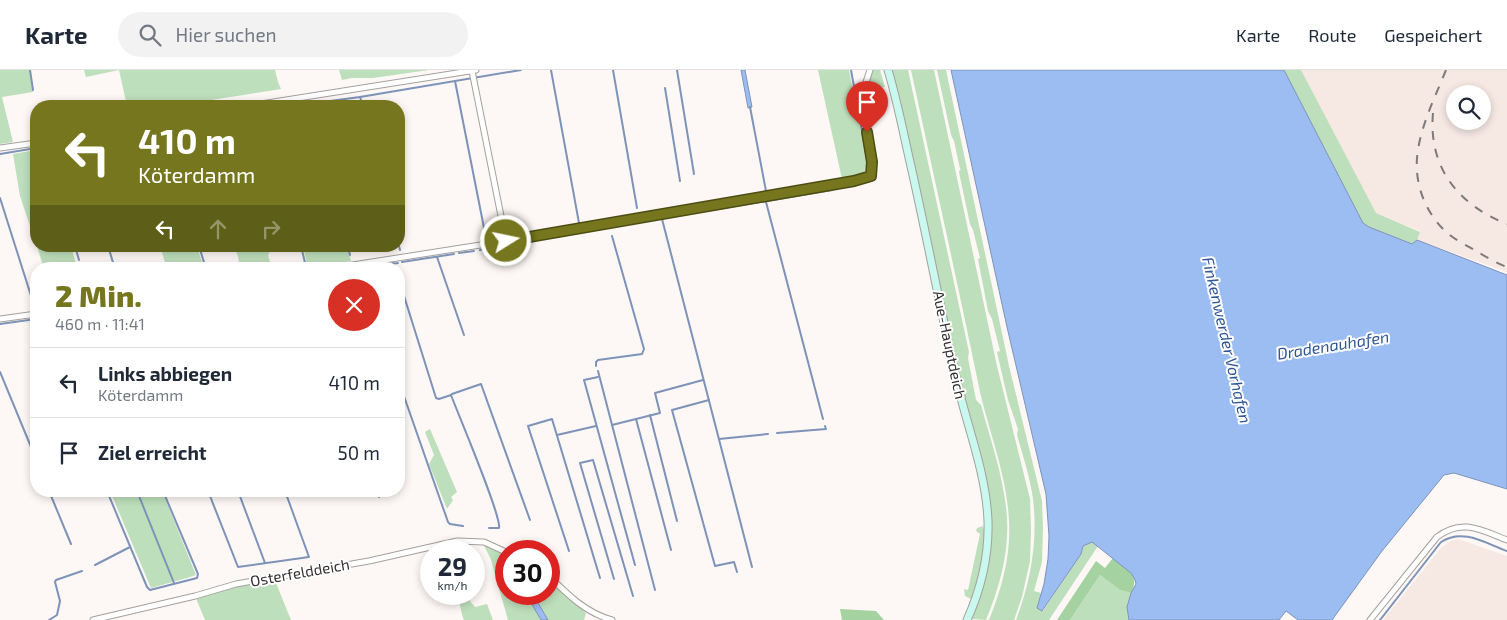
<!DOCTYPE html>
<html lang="de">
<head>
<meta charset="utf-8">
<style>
	body { margin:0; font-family:"Exo 2",sans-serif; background:#f2f2f3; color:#1f2937; height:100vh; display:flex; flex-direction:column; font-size:19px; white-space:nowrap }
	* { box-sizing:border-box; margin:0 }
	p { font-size:16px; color:#747a83 }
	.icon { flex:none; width:28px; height:28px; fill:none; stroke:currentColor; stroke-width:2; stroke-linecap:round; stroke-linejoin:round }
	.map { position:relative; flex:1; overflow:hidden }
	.side { position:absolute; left:30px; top:192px; width:375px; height:235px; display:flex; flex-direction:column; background:#fff; border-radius:20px; box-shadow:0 2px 8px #0003 }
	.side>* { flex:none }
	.guide { position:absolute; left:30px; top:30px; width:375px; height:152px; border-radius:20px; box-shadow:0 2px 8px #0003; background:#75761d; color:#fff; overflow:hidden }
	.buttons { position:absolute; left:1446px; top:15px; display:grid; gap:10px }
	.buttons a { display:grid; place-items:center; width:45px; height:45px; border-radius:50%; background:#fff; box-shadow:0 2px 8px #0003; font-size:25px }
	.speed { position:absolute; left:420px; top:470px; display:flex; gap:10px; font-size:25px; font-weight:700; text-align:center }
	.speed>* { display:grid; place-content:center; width:65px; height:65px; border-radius:50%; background:#fff; box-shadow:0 2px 8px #0003; line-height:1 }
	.speed small { font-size:12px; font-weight:400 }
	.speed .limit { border:8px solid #d22; background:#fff; color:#111 }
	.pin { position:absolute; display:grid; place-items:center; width:42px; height:42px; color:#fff; margin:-51px -21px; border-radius:50% 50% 50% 0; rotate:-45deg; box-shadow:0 0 5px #0007 }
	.pin .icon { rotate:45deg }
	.me { position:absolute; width:55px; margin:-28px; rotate:80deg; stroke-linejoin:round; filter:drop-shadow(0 0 4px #0008) }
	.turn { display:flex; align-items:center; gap:18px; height:105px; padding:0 25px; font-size:22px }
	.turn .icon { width:65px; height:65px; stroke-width:2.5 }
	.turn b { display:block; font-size:35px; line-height:42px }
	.lanes { display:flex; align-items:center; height:48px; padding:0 25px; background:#0003; justify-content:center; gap:25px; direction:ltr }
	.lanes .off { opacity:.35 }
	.round { display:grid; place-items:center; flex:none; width:52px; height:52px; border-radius:26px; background:#f2f2f3 }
	.headline { display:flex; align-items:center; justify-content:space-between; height:85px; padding:0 25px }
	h1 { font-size:30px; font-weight:800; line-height:38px; color:#75761d }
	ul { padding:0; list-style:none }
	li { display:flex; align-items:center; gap:15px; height:70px; padding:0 25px; border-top:1px solid #e0e1e3 }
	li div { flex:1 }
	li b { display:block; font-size:19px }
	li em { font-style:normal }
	header { display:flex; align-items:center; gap:30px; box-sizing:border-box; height:70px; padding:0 25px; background:#fff; border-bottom:1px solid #e0e1e3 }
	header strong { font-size:24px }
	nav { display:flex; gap:28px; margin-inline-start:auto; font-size:18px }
	.search { width:350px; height:45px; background:#f2f2f3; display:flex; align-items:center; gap:12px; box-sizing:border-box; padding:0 18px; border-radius:28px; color:#747a83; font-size:19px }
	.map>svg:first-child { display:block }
	.built { fill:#f6e8e2; fill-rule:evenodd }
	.green { fill:#bedfbb }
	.forest { fill:#a4d2a0 }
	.water { fill:#9cbdf2; stroke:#7d93b8 }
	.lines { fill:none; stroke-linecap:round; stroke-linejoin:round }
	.stream { stroke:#7d93b8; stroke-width:2 }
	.street-casing { stroke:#a5a09e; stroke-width:7 }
	.secondary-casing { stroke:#a5a09e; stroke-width:9 }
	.street { stroke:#fff; stroke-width:5 }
	.secondary { stroke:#c9f8ee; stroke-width:7 }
	.rail { stroke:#7e7a79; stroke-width:2; stroke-dasharray:9 9; stroke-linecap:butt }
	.route-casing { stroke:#4c4d13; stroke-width:12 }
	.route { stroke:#75761d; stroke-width:9 }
	.labels { text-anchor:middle; stroke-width:4; stroke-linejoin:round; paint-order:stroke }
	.street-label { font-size:15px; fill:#343130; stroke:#fff }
	.water-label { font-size:16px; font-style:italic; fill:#2e5696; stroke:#fff }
</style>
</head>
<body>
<header>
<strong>Karte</strong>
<div class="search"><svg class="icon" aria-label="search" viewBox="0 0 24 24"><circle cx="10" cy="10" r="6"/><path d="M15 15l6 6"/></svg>Hier suchen</div>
<nav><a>Karte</a><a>Route</a><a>Gespeichert</a></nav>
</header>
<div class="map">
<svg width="1507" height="550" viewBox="0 0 1507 550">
	<rect width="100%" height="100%" fill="#fdf7f5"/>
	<!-- built -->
	<g class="built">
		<path d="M1300 0H1507V202L1417 170 1420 161 1376 143ZM1455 24H1482V51H1455Z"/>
		<polygon points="1458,469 1507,486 1507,550 1383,550 1441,478 1451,471"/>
	</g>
	<!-- green -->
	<g class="green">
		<polygon points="0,0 30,0 33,22 2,27 13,72 0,74"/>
		<polygon points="84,0 275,0 278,12 281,19 173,36 127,36 119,0 86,7"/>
		<polygon points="339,0 429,0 373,8 352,8 342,10"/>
		<polygon points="818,0 849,0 867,95 866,100 860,105 842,109"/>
		<polygon points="873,0 880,0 885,17 867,18"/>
		<path d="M891 0H908L969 282 968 288 976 330 981 335C990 368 1002 402 1006 437 1011 476 1001 514 986 550L972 549C984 519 992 487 991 453 989 406 971 363 961 317 938 212 915 106 891 0Z"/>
		<path d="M911 0H934L997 296 1030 429 1031 460 1030 491 1022 527 1014 550H989C1002 518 1011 485 1009 451 1007 406 990 365 980 322 958 215 934 107 911 0Z"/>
		<path d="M937 0H946L1009 296 1042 431 1043 458 1042 492 1034 521 1041 523 1038 538 1043 541 1081 484 1083 476 1092 472 1098 476 1049 550H1016C1031 511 1038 470 1033 429 1030 407 1023 386 1017 365L1018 359 1008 330 997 282 1000 281 992 249 988 241 978 189 980 188 973 160 970 154 960 107 959 101 961 100 960 99 954 71 951 65Z"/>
		<polygon points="1284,0 1301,0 1376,143 1420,162 1417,170 1412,174 1369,157 1363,153"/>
		<polygon points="36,80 36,174 20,126 13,84"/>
		<polygon points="37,176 71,176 76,194 62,199 44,199"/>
		<polygon points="160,176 197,176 204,199 167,199"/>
		<polygon points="235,176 273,176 268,185 272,199 241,199"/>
		<polygon points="303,176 347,176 351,191 318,197 316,195 313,195 312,198 308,199"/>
		<polygon points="430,359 457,422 451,427 453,430 447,439 429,394 434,385 425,362"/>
		<polygon points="110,421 162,421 196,505 187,508 151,518"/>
		<path d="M983 456C989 475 978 510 972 529H971L965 526 964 519 968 520 980 464 976 461 977 458Z"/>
		<polygon points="484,475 506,486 506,524 526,524 541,550 508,550 491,490"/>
		<polygon points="1100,505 1120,520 1131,523 1127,537 1129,550 1070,550"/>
		<polygon points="274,508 291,550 205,550 195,526 236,514"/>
		<polygon points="549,510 586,543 584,550 548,550 538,533 549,525"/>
		<path d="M456 524H468L470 531 475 537 487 534 493 550H464C460 541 461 532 456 524Z"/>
	</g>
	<!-- forest -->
	<g class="forest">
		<path d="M1113 488C1126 499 1141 505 1131 523L1120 520 1100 505 1070 550H1057L1096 491 1105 498Z"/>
		<polygon points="840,539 876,541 884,550 842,550"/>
	</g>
	<!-- water -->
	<g class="water">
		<polygon points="741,0 745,0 752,37 748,38"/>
		<polygon points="951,0 1284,0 1363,153 1369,157 1412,174 1417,170 1507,205 1507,419 1454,403 1444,405 1382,481 1332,550 1298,550 1286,541 1279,550 1129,550 1127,537 1131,523 1136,514 1135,510 1131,503 1092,472 1083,476 1081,484 1042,541 1037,538 1044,514 1048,489 1049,466 1046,424 1007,257"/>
		<polygon points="526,524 531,524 534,526 548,524 538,533 548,550 541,550"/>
	</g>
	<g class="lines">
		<!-- stream -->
		<g class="stream">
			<polyline points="30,0 33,20"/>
			<polyline points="551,0 579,153"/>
			<polyline points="613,0 637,138"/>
			<polyline points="677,0 694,104"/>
			<polyline points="851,0 868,95"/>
			<polyline points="455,11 486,168"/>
			<polyline points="665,18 680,111"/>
			<polyline points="360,27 363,36"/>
			<polyline points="293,36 360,27 521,0"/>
			<polyline points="750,37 766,121"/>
			<polyline points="0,84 36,78"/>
			<polyline points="0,128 33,232"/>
			<polyline points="766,132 823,349"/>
			<polyline points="700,142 832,120"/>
			<polyline points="662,149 752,497"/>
			<polyline points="634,153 689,144"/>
			<polyline points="529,171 628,154"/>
			<polyline points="75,176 79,190"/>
			<polyline points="108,176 115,199"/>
			<polyline points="199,176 206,199"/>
			<polyline points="301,176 306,197"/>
			<polyline points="348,176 350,185"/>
			<polyline points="399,176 400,180"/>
			<polyline points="480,180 503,176"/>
			<polyline points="459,183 474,181"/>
			<polyline points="437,187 464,265"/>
			<polyline points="402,192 454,184"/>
			<polyline points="393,193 395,199"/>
			<polyline points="391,194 398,193"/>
			<polyline points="359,199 366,198"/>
			<path d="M399 210 436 328 439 329 451 325C458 344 502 447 499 458H489"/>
			<polyline points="0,254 36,249"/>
			<polyline points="596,296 596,292 598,290 642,284 644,279 612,166"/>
			<polyline points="598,301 655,520"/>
			<polyline points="0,302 36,389"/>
			<polyline points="598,307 584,310 635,495"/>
			<polyline points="399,312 448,452 450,454 463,456"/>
			<polyline points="452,324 481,314 530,450"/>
			<polyline points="709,330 672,340 715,496 734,492 737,502"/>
			<polyline points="650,345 677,451"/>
			<polyline points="636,349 671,480"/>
			<polyline points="612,355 660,343 655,323 703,310"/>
			<polyline points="777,363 826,359 825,356"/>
			<polyline points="557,365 596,356"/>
			<polyline points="719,369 768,364"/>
			<polyline points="49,421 71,474"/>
			<polyline points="107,421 147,517 150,520 197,508 198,504 163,421"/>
			<polyline points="137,421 174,513"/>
			<polyline points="208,421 238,497 309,487 285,421"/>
			<polyline points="238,421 265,493"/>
			<polyline points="377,421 379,427"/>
			<polyline points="569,481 528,356 552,349 600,508"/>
			<polyline points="95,495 130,477"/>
			<polyline points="614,509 580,393 593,390 633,526"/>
			<polyline points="49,550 57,545 60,531 55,512 56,510 82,501"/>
			<path d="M1380 550 1441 472C1463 458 1485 473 1507 481"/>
		</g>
		<!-- street casing -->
		<g class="street-casing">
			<g id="street">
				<polyline points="472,1 506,171"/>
				<polyline points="248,36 476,0"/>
				<polyline points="0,78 36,73"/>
				<polyline points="327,199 506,171 854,111 871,106 872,92 863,31 863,21 870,0"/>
				<polyline points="0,249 36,244"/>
				<path d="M549 506C567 524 586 543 612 550"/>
				<polyline points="93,550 195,526 236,514 369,491 457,471 484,472 506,482"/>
				<path d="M1370 550 1437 467C1462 448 1481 460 1507 470"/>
			</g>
		</g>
		<!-- secondary casing -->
		<g class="secondary-casing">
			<path id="secondary" d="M888 0C897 30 903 61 910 92 926 162 939 233 955 303 965 352 986 400 988 451 989 485 981 519 967 550"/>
		</g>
		<!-- street -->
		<use href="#street" class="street"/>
		<!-- secondary -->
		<use href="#secondary" class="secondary"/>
		<!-- rail -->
		<g class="rail">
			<path d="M1446 0C1436 25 1422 53 1418 80 1413 109 1423 139 1444 160 1453 169 1466 175 1476 181 1486 187 1496 193 1507 197"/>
			<path d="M1433 43C1428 97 1458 135 1507 154"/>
		</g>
	</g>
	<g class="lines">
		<!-- route casing -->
		<g class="route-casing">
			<polyline id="route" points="506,171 854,111 871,106 872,92 867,62"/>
		</g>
		<!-- route -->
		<use href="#route" class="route"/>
	</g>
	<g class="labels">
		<!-- street labels -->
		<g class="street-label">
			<text transform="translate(949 275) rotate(78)" y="5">Aue-Hauptdeich</text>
			<text transform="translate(300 503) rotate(-10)" y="5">Osterfelddeich</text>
		</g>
		<!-- water labels -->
		<g class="water-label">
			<text transform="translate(1227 270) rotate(77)" y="6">Finkenwerder Vorhafen</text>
			<text transform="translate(1333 275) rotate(-9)" y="6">Dradenauhafen</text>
		</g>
	</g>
</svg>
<div class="buttons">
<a><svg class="icon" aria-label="search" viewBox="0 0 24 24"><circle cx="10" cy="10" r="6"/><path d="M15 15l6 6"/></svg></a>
</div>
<div class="speed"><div>29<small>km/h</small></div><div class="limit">30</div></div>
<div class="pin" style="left:867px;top:62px;background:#d93025"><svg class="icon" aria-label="arrive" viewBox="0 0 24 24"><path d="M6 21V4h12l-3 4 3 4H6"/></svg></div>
<svg class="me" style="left:506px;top:171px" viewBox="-20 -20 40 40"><circle r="17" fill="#75761d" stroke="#fff" stroke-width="3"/><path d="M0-11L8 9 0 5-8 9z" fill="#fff"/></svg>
<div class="guide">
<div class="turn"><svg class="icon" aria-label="left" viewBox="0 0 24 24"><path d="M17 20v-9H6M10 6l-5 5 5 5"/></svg><div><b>410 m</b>Köterdamm</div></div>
<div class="lanes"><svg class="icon" aria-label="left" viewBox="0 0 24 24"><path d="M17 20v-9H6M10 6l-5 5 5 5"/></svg><svg class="icon off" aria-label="ahead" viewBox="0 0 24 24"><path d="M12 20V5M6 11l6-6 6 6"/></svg><svg class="icon off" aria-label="right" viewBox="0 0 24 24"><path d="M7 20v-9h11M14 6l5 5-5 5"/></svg></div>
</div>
<section class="side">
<div class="headline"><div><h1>2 Min.</h1><p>460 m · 11:41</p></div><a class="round" style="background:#d93025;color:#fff"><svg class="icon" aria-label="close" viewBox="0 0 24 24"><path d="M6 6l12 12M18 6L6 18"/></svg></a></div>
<ul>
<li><svg class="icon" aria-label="left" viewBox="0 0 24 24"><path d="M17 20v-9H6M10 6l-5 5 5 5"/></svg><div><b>Links abbiegen</b><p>Köterdamm</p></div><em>410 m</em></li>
<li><svg class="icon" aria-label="arrive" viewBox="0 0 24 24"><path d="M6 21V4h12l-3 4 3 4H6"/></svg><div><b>Ziel erreicht</b></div><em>50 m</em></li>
</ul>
</section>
</div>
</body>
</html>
